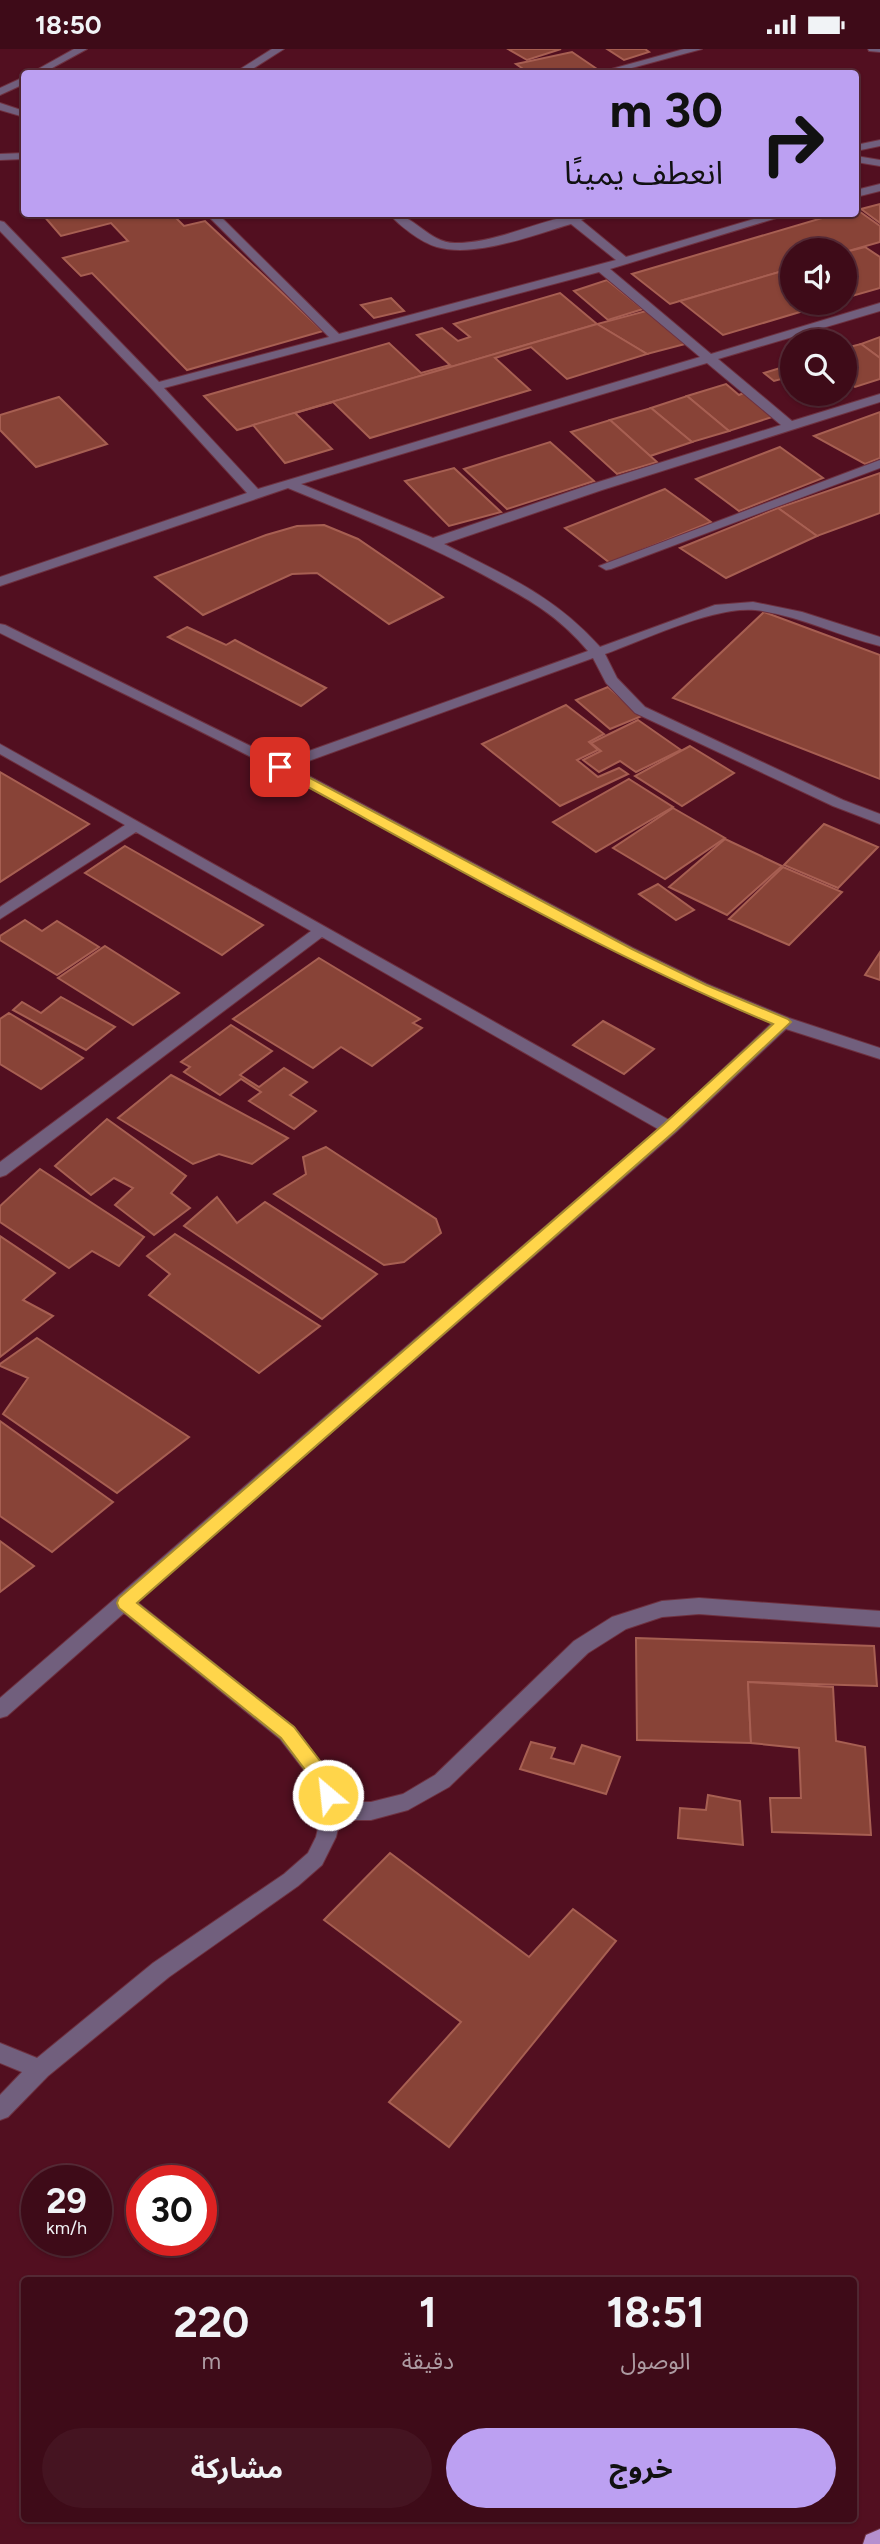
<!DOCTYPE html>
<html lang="ar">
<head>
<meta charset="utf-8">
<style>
	body { margin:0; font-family:Figtree,"Noto Sans Arabic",sans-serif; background:#451421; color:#f1f3f6; direction:rtl; height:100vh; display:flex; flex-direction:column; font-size:26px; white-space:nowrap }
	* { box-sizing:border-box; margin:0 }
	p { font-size:23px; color:#ad9ba2 }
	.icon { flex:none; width:38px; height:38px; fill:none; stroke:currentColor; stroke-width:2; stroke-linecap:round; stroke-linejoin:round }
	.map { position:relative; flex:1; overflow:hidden; direction:ltr }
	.details { position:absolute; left:21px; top:2228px; width:836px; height:245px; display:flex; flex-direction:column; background:#3e0b18; border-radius:7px; box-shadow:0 2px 5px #0004,0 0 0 2px #572b37; direction:rtl }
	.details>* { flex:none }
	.hud { position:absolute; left:21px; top:21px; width:838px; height:147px; border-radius:7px; box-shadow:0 2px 5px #0004,0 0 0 2px #572b37; direction:rtl; background:#bca0f2; color:#111; overflow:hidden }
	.fabs { position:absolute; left:780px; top:189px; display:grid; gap:14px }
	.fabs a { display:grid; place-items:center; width:77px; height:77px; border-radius:50%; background:#3e0b18; box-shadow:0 2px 5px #0004,0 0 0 2px #572b37; font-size:35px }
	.speed { position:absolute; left:21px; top:2116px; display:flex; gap:14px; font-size:35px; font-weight:700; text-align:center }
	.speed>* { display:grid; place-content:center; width:91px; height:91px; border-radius:50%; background:#3e0b18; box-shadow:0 2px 5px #0004,0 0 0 2px #572b37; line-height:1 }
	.speed small { font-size:18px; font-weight:400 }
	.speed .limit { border:10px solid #d22; background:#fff; color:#111 }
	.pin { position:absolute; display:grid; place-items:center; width:60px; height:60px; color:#fff; margin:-30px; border-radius:14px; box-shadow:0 4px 10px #0006 }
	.me { position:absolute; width:77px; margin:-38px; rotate:332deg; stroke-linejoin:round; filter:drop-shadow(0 0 5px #0008) }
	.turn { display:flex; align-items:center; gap:24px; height:147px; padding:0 21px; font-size:32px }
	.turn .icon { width:91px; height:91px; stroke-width:2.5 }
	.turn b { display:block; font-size:49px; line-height:60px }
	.eta { display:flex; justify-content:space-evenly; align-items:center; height:119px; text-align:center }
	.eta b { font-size:42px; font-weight:700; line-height:49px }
	.primary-button { display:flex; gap:14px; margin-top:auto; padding:14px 21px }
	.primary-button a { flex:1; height:80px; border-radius:42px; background:#bca0f2; color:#111; font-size:28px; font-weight:700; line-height:80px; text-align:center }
	.primary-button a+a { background:#451421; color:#f1f3f6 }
	.status { display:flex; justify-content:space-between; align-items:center; height:49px; padding:0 35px; background:#3e0b18; direction:ltr }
	.status svg { height:19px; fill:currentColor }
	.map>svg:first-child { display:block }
	.building { fill:#884337; stroke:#a75f52; stroke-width:2 }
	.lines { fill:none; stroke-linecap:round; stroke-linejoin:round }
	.minor-casing { stroke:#6e3140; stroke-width:2 }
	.major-casing { stroke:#6e3140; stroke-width:2 }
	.minor { fill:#715f7d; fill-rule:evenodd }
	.major { fill:#b590cf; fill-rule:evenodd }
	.route { fill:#ffd54a; stroke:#a68a30; stroke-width:2 }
</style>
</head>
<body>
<div class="status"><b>18:50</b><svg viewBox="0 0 49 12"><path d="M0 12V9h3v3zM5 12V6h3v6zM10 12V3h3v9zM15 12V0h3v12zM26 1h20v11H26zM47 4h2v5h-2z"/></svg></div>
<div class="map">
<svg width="880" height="2495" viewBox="0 0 880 2495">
	<rect width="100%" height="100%" fill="#520f20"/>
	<!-- building -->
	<g class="building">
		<polygon points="508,0 561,0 527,11"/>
		<polygon points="607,0 645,0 649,3 624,11"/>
		<polygon points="572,3 597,20 580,24 529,24 516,15"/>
		<polygon points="880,155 880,174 861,160"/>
		<polygon points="856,160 880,177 880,193 845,203 845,201 793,201 793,219 670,255 632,225 839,164 856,164"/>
		<polygon points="51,164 171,164 184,177 205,172 323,282 187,321 92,224 81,227 63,209 128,192 111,174 61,187 43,166"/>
		<polygon points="865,198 880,208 880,239 845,249 845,203"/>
		<polygon points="793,219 793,254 830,254 723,286 680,252"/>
		<polygon points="607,231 643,260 608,271 574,242"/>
		<polygon points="560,244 597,275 237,381 204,347 389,294 421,324 450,316 417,286 442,279 458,292 470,288 454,275"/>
		<polygon points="391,249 404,262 374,269 361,256"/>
		<polygon points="646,262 685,295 647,305 597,275"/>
		<polygon points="597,275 647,305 567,330 531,298 495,309 530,341 370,389 333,353 295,364 332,400 285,414 253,376"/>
		<polygon points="880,288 880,309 861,295"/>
		<polygon points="861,295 880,309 880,330 855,338 845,330 845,299"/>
		<polygon points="793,315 793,340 781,330 774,332 764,324"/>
		<polygon points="726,335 739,346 746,343 775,367 729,382 687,347"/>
		<polygon points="798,345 833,345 808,353"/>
		<polygon points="687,347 729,382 692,393 651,359"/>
		<polygon points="59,348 107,395 36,418 0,381 0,366"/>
		<polygon points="651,359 692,393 650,407 610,371"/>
		<polygon points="880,363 880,409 865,415 814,387"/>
		<polygon points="610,371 657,413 617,425 571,383"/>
		<polygon points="550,393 594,432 507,460 464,420"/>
		<polygon points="780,398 823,429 739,462 696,430"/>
		<polygon points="454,419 501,463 449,477 405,432"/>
		<polygon points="880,424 880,464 817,487 778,459"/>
		<polygon points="665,440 711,473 610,514 565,479"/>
		<polygon points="778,459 817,487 726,529 680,499"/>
		<polygon points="324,476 358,490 443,548 389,575 317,524 292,525 203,566 155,528 266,486 297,477"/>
		<polygon points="764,563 880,606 880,730 673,649"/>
		<polygon points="187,578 226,596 235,591 326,639 301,657 168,588"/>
		<polygon points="608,638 642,667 610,680 576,651"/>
		<polygon points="566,656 604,685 589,693 598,701 577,711 598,728 619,719 628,725 560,757 482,695"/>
		<polygon points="638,671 681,701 636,723 620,712 599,723 583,711 601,702 591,694"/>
		<polygon points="690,697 734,724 682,757 635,727"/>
		<polygon points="0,723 89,775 0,833"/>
		<polygon points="629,730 673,758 596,803 553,773"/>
		<polygon points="673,759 725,789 665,830 613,799"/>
		<polygon points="824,775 878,798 838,839 784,816"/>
		<polygon points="725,790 782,817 727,866 669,838"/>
		<polygon points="125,797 263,876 222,906 85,824"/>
		<polygon points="783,818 842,843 789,896 729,870"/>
		<polygon points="658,835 694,861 676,871 639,845"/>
		<polygon points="25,871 42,882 57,872 99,898 57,926 0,891 0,887"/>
		<polygon points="105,897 179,944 133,976 58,929"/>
		<polygon points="880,903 880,931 865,926"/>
		<polygon points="319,909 420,970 413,974 422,979 372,1017 341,998 313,1019 233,970"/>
		<polygon points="61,948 115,978 86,1001 13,961 22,953 41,964"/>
		<polygon points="9,964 83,1009 41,1040 0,1015 0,970"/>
		<polygon points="603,972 654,1000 624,1025 573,996"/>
		<polygon points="231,976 272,1002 240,1026 259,1038 284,1019 307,1033 290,1046 316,1062 294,1080 249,1052 261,1043 241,1030 220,1046 184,1023 190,1018 181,1013"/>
		<polygon points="171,1026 288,1089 252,1115 219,1105 193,1115 118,1069"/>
		<polygon points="107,1070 186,1127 171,1144 190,1159 154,1186 115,1156 133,1139 114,1129 91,1146 55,1117"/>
		<polygon points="326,1098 436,1170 441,1184 404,1213 384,1216 274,1145 306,1125 303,1108"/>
		<polygon points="40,1120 144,1188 119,1217 92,1202 69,1219 0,1173 0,1157"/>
		<polygon points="217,1148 237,1174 265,1153 377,1225 322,1270 184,1177"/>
		<polygon points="175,1185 320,1277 259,1324 149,1246 170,1225 147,1207"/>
		<polygon points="0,1187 55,1224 23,1251 53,1267 0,1308"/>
		<polygon points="37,1289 189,1388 117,1444 3,1365 28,1329 0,1317 0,1315"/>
		<polygon points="0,1372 113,1453 52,1503 0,1467"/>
		<polygon points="0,1492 34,1517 0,1543"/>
		<polygon points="636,1589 874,1597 877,1637 748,1633 751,1694 637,1691"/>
		<polygon points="748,1633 833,1638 836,1692 865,1698 871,1786 772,1783 770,1749 801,1749 799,1699 751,1694"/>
		<polygon points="531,1693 555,1699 551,1709 574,1715 582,1696 620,1708 606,1745 520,1720"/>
		<polygon points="708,1746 740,1752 743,1796 678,1789 680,1759 706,1761"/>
		<polygon points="390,1804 529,1908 573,1860 616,1892 449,2098 389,2053 461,1973 324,1871"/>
	</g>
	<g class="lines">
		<!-- minor casing -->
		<g class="minor-casing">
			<g id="minor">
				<polygon points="74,0 87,0 43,24 31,24"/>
				<polygon points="272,0 284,0 246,24 234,24"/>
				<polygon points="684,0 702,0 613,24 597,24"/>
				<polygon points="868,0 880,0 880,3 869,2"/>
				<polygon points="24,28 24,35 0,46 0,39"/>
				<polygon points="0,54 24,62 24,68 0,61"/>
				<polygon points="880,91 880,97 856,102 856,96"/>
				<polygon points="24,104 24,110 0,111 0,105"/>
				<polygon points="856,107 880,111 880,117 856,113"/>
				<polygon points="880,135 880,142 856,148 856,141"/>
				<path d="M205 164H217L339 285 616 211 571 175C534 186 475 209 437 198 420 193 400 177 388 164 414 164 428 194 455 194 504 194 549 164 597 164L581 171 626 208 774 164H793L610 220 711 305 880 254V262L718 310 792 372 880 345V353L602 441 444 495C504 526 554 546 600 598L715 556 753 553 802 563 880 588V597C838 587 798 566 755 561 714 557 644 591 605 605L617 629 645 658 843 751 880 765V775L833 757 635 664 606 634 593 609 292 718 633 899 707 935 789 969 880 999V1010L786 980 676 1083 137 1553 294 1678 330 1725 340 1753H371L403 1745 435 1726 574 1592 612 1568 662 1552 699 1549 880 1562V1578L699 1565 662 1568 626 1580 588 1604 449 1738 408 1761 371 1771H340L336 1788 322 1816 298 1837 169 1928 48 2027 8 2068 0 2071V2046L22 2023 0 2014V1994L37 2009 153 1914 284 1825 308 1804 316 1788 322 1762 314 1734 280 1690 124 1564 7 1667 0 1669V1649L658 1080 322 888 6 1126 0 1128V1113L311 882 136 783 0 870V858L125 776 0 705V695L669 1071 772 974C600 903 441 807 276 721 185 673 92 630 0 584V575L5 576 281 712 588 602C555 563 524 548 480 524 418 491 353 466 288 439L0 537V528L247 444 152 340 0 182V172L4 173 159 333 329 288ZM599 223 700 308 258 440 164 339ZM707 314 781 376 592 435 433 489 301 435Z"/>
				<polygon points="880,411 880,419 611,520 606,521 599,517"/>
			</g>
		</g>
		<!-- major casing -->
		<g class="major-casing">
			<polygon id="major" points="880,2480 880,2495 863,2495 866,2486"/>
		</g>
		<!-- minor -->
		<use href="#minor" class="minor"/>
		<!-- major -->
		<use href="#major" class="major"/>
	</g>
	<!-- route -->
	<path class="route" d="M280 713 632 900 706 936 788 970 791 973 675 1082 137 1554 294 1678 330 1725 337 1746 334 1752 328 1754 321 1752 315 1734 281 1689 119 1559 117 1554 119 1549 664 1075 773 975C601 904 439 809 275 720L273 718Z"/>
</svg>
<div class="fabs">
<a><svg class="icon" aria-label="sound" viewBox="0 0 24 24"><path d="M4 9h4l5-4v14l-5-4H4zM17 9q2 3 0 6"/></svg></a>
<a><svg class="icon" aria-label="search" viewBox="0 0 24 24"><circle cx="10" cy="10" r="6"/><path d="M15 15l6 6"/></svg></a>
</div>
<div class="speed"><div>29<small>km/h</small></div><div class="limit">30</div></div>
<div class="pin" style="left:280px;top:718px;background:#d93025"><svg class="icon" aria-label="arrive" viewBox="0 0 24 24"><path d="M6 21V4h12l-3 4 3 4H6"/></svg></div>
<svg class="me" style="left:328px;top:1746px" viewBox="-20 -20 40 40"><circle r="17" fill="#ffd54a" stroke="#fff" stroke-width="3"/><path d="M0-11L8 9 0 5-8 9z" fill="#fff"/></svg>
<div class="hud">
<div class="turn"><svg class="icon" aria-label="right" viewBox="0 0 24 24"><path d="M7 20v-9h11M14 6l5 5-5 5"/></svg><div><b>30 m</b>انعطف يمينًا</div></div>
</div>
<section class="details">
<div class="eta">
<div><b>18:51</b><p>الوصول</p></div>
<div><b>1</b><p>دقيقة</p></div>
<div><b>220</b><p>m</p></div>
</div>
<div class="primary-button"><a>خروج</a><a>مشاركة</a></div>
</section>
</div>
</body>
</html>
